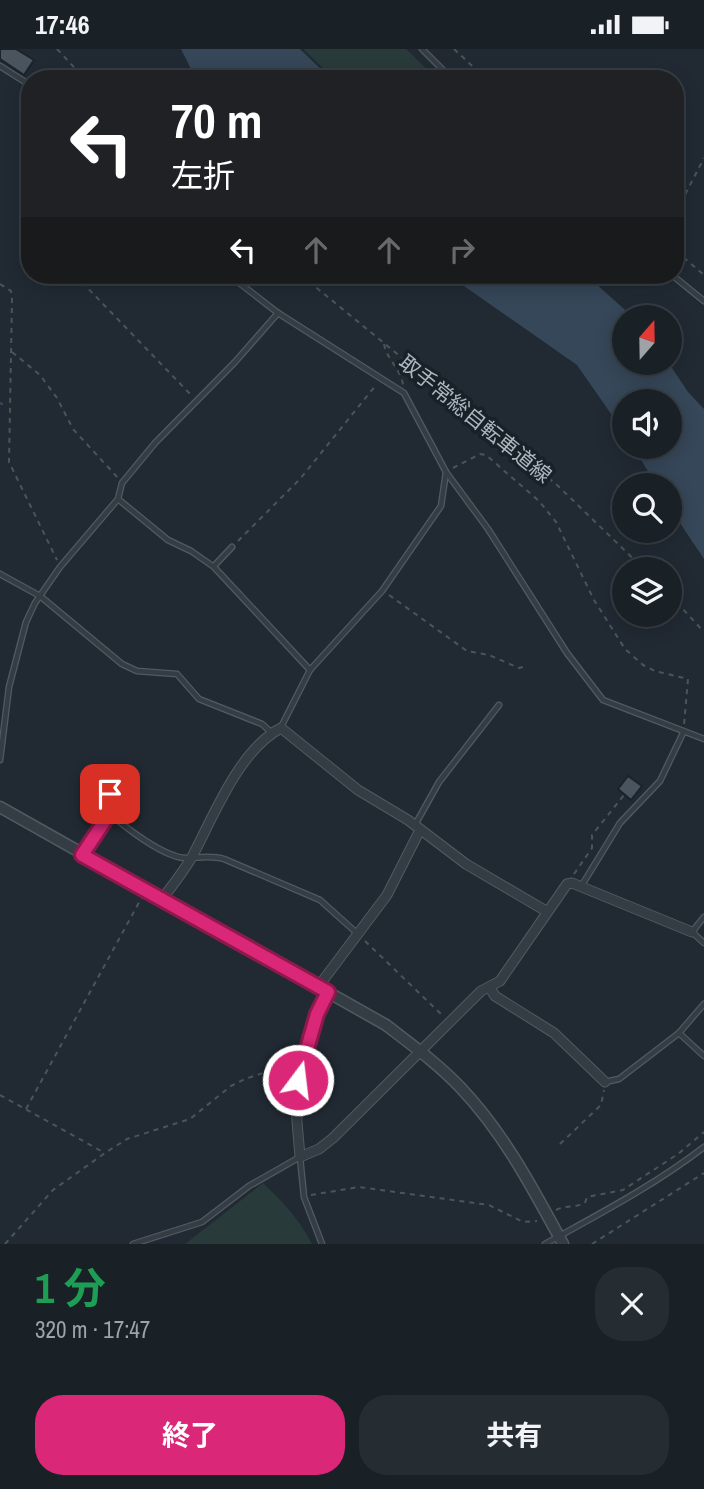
<!DOCTYPE html>
<html lang="ja">
<head>
<meta charset="utf-8">
<style>
	body { margin:0; font-family:"Archivo Narrow","Noto Sans JP",sans-serif; background:#262d32; color:#f1f3f6; height:100vh; display:flex; flex-direction:column; font-size:26px; white-space:nowrap }
	* { box-sizing:border-box; margin:0 }
	p { font-size:23px; color:#9fa3a7 }
	.icon { flex:none; width:38px; height:38px; fill:none; stroke:currentColor; stroke-width:2; stroke-linecap:round; stroke-linejoin:round }
	.map { position:relative; height:1195px; overflow:hidden }
	.drawer { display:flex; flex-direction:column; background:#192026; flex:1 }
	.drawer>* { flex:none }
	.banner { position:absolute; left:21px; top:21px; width:663px; height:214px; border-radius:28px; box-shadow:0 4px 18px #0003,0 0 0 2px #373e43; background:#202124; color:#fff; overflow:hidden }
	.needle { width:46px; rotate:20deg }
	.fabs { position:absolute; left:612px; top:256px; display:grid; gap:14px }
	.fabs a { display:grid; place-items:center; width:70px; height:70px; border-radius:50%; background:#192026; box-shadow:0 4px 18px #0003,0 0 0 2px #373e43; font-size:35px }
	.pin { position:absolute; display:grid; place-items:center; width:60px; height:60px; color:#fff; margin:-30px; border-radius:14px; box-shadow:0 4px 10px #0006 }
	.me { position:absolute; width:77px; margin:-38px; rotate:15deg; stroke-linejoin:round; filter:drop-shadow(0 0 5px #0008) }
	.turn { display:flex; align-items:center; gap:24px; height:147px; padding:0 35px; font-size:32px }
	.turn .icon { width:91px; height:91px; stroke-width:2.5 }
	.turn b { display:block; font-size:49px; line-height:60px }
	.lanes { display:flex; align-items:center; height:66px; padding:0 35px; background:#0003; justify-content:center; gap:35px; direction:ltr }
	.lanes .off { opacity:.35 }
	.round { display:grid; place-items:center; flex:none; width:74px; height:74px; border-radius:28px; background:#262d32 }
	.headline { display:flex; align-items:center; justify-content:space-between; height:119px; padding:0 35px }
	h1 { font-size:42px; font-weight:700; line-height:52px; color:#1e9e55 }
	.button { display:flex; gap:14px; margin-top:auto; padding:14px 35px }
	.button a { flex:1; height:80px; border-radius:28px; background:#db2777; color:#fff; font-size:28px; font-weight:700; line-height:80px; text-align:center }
	.button a+a { background:#262d32; color:#f1f3f6 }
	.status { display:flex; justify-content:space-between; align-items:center; height:49px; padding:0 35px; background:#192026; direction:ltr }
	.status svg { height:19px; fill:currentColor }
	.map>svg:first-child { display:block }
	.green { fill:#283a39 }
	.water { fill:#364759 }
	.lines { fill:none; stroke-linecap:round; stroke-linejoin:round }
	.stream { stroke:#364759; stroke-width:2.5 }
	.building { fill:#49545f; stroke:#1b232a; stroke-width:2 }
	.service-casing { stroke:#515a62; stroke-width:7 }
	.minor-casing { stroke:#515a62; stroke-width:11 }
	.tertiary-casing { stroke:#515a62; stroke-width:13 }
	.path { stroke:#465758; stroke-width:2; stroke-dasharray:5 5; stroke-linecap:butt }
	.service { stroke:#343c44; stroke-width:4.5 }
	.minor { stroke:#343c44; stroke-width:9 }
	.tertiary { stroke:#343c44; stroke-width:10 }
	.route-casing { stroke:#8e194d; stroke-width:18 }
	.route { stroke:#db2777; stroke-width:12 }
	.labels { text-anchor:middle; stroke-width:7; stroke-linejoin:round; paint-order:stroke }
	.street-label { font-size:21px; fill:#adb7c1; stroke:#192128 }
</style>
</head>
<body>
<div class="status"><b>17:46</b><svg viewBox="0 0 49 12"><path d="M0 12V9h3v3zM5 12V6h3v6zM10 12V3h3v9zM15 12V0h3v12zM26 1h20v11H26zM47 4h2v5h-2z"/></svg></div>
<div class="map">
<svg width="704" height="1195" viewBox="0 0 704 1195">
	<rect width="100%" height="100%" fill="#212a33"/>
	<!-- green -->
	<g class="green">
		<polygon points="303,0 406,0 437,30 334,30"/>
		<path d="M263 1134C283 1153 299 1170 312 1195H185Z"/>
	</g>
	<!-- water -->
	<g class="water">
		<polygon points="181,0 300,0 331,30 196,30"/>
		<polygon points="438,226 586,226 633,268 625,268 625,313 668,313 688,343 704,360 704,510 670,459 670,436 656,436 633,397 670,397 670,352 625,352 625,385 577,316 464,237"/>
	</g>
	<g class="lines">
		<!-- stream -->
		<polyline class="stream" points="0,354 2,355"/>
	</g>
	<!-- building -->
	<g class="building">
		<polygon points="0,0 16,0 34,11 24,26 0,10"/>
		<polygon points="628,727 642,737 631,751 618,740"/>
	</g>
	<g class="lines">
		<!-- service casing -->
		<g class="service-casing">
			<g id="service">
				<polyline points="422,0 452,30"/>
				<polyline points="0,17 30,36"/>
				<polyline points="229,226 278,264 404,344 446,423 488,480 567,604 603,651 704,690"/>
				<polyline points="672,226 704,252"/>
				<polyline points="118,450 168,491 191,502 214,518 310,621"/>
				<polyline points="214,517 232,498"/>
				<polyline points="0,525 40,547 122,615 137,622 177,625 199,650 262,675 272,684"/>
				<polyline points="281,678 310,621 382,542 441,457 446,423"/>
				<polyline points="0,711 9,638 26,573 35,554 60,518 118,450 122,434 155,394 235,313 278,264"/>
				<path d="M110 764C124 778 165 809 186 809 199 809 211 806 224 810L320 851 359 886"/>
				<polyline points="415,776 439,733 499,656"/>
				<polyline points="83,805 110,764 110,745"/>
				<polyline points="582,836 620,774 660,732 683,684"/>
				<polyline points="704,868 692,883 704,894"/>
				<polyline points="679,984 704,955"/>
				<polyline points="605,1033 619,1030 679,984 704,1007"/>
				<polyline points="133,1195 202,1173 249,1137 300,1108 304,1148 322,1195"/>
				<path d="M545 1195C601 1164 653 1137 704 1098"/>
			</g>
		</g>
		<!-- minor casing -->
		<g class="minor-casing">
			<g id="minor">
				<path d="M162 850C173 836 184 822 193 806 214 766 240 700 281 679L358 741 408 771 466 815 546 862"/>
				<polyline points="318,938 387,846 420,781"/>
				<polyline points="490,939 495,947 554,984 605,1033"/>
				<path d="M328 943C316 968 305 994 299 1020 293 1048 298 1080 300 1108L319 1100 333 1089 481 942 500 932 567 835 572 834 692 883"/>
			</g>
		</g>
		<!-- tertiary casing -->
		<g class="tertiary-casing">
			<path id="tertiary" d="M0 758 386 976C412 996 438 1015 460 1038 504 1084 533 1140 563 1195"/>
		</g>
		<!-- path -->
		<g class="path">
			<polyline points="57,0 85,30"/>
			<polyline points="454,0 486,30"/>
			<polyline points="676,163 704,109"/>
			<polyline points="676,202 704,226"/>
			<polyline points="75,226 193,348"/>
			<polyline points="301,226 557,436 644,520"/>
			<polyline points="0,235 11,242 12,251 9,413 57,511"/>
			<path d="M384 295C387 311 401 320 403 336"/>
			<polyline points="12,303 40,326 57,349 73,380 118,429"/>
			<polyline points="453,419 480,405 486,406 539,452 556,473 594,551 625,600 643,616 655,622 688,630 684,676"/>
			<polyline points="238,492 300,430 376,336"/>
			<polyline points="389,546 467,602 489,606 519,619 527,617"/>
			<polyline points="670,546 704,583"/>
			<polyline points="574,825 592,799 592,786 624,746"/>
			<polyline points="365,892 442,966"/>
			<polyline points="0,1046 103,1103"/>
			<polyline points="26,1060 142,848"/>
			<polyline points="560,1095 601,1056 604,1041"/>
			<polyline points="311,1146 359,1138 489,1156 523,1173 537,1172"/>
			<path d="M556 1161C566 1156 575 1159 585 1154L587 1148 623 1141 678 1105 704 1083"/>
			<polyline points="5,1195 53,1141 105,1104 127,1090 190,1070 231,1037 245,1030 266,1023 289,1021"/>
			<polyline points="592,1195 704,1124"/>
		</g>
		<!-- service -->
		<use href="#service" class="service"/>
		<!-- minor -->
		<use href="#minor" class="minor"/>
		<!-- tertiary -->
		<use href="#tertiary" class="tertiary"/>
	</g>
	<g class="lines">
		<!-- route casing -->
		<g class="route-casing">
			<polyline id="route" points="110,745 110,764 82,806 328,943 317,965 298,1031"/>
		</g>
		<!-- route -->
		<use href="#route" class="route"/>
	</g>
	<g class="labels">
		<!-- street labels -->
		<g class="street-label">
			<text transform="translate(475 370) rotate(39)" y="7">取手常総自転車道線</text>
		</g>
	</g>
</svg>
<div class="fabs">
<a><svg class="needle" viewBox="-14 -14 28 28"><path d="M0-13l5 13h-10z" fill="#e53935"/><path d="M0 13l5-13h-10z" fill="#9fa3a7"/></svg></a>
<a><svg class="icon" aria-label="sound" viewBox="0 0 24 24"><path d="M4 9h4l5-4v14l-5-4H4zM17 9q2 3 0 6"/></svg></a>
<a><svg class="icon" aria-label="search" viewBox="0 0 24 24"><circle cx="10" cy="10" r="6"/><path d="M15 15l6 6"/></svg></a>
<a><svg class="icon" aria-label="layers" viewBox="0 0 24 24"><path d="M12 4l9 5-9 5-9-5zM3 14l9 5 9-5"/></svg></a>
</div>
<div class="pin" style="left:110px;top:745px;background:#d93025"><svg class="icon" aria-label="arrive" viewBox="0 0 24 24"><path d="M6 21V4h12l-3 4 3 4H6"/></svg></div>
<svg class="me" style="left:298px;top:1031px" viewBox="-20 -20 40 40"><circle r="17" fill="#db2777" stroke="#fff" stroke-width="3"/><path d="M0-11L8 9 0 5-8 9z" fill="#fff"/></svg>
<div class="banner">
<div class="turn"><svg class="icon" aria-label="left" viewBox="0 0 24 24"><path d="M17 20v-9H6M10 6l-5 5 5 5"/></svg><div><b>70 m</b>左折</div></div>
<div class="lanes"><svg class="icon" aria-label="left" viewBox="0 0 24 24"><path d="M17 20v-9H6M10 6l-5 5 5 5"/></svg><svg class="icon off" aria-label="ahead" viewBox="0 0 24 24"><path d="M12 20V5M6 11l6-6 6 6"/></svg><svg class="icon off" aria-label="ahead" viewBox="0 0 24 24"><path d="M12 20V5M6 11l6-6 6 6"/></svg><svg class="icon off" aria-label="right" viewBox="0 0 24 24"><path d="M7 20v-9h11M14 6l5 5-5 5"/></svg></div>
</div>
</div>
<section class="drawer">
<div class="headline"><div><h1>1 分</h1><p>320 m · 17:47</p></div><a class="round"><svg class="icon" aria-label="close" viewBox="0 0 24 24"><path d="M6 6l12 12M18 6L6 18"/></svg></a></div>
<div class="button"><a>終了</a><a>共有</a></div>
</section>
</body>
</html>
